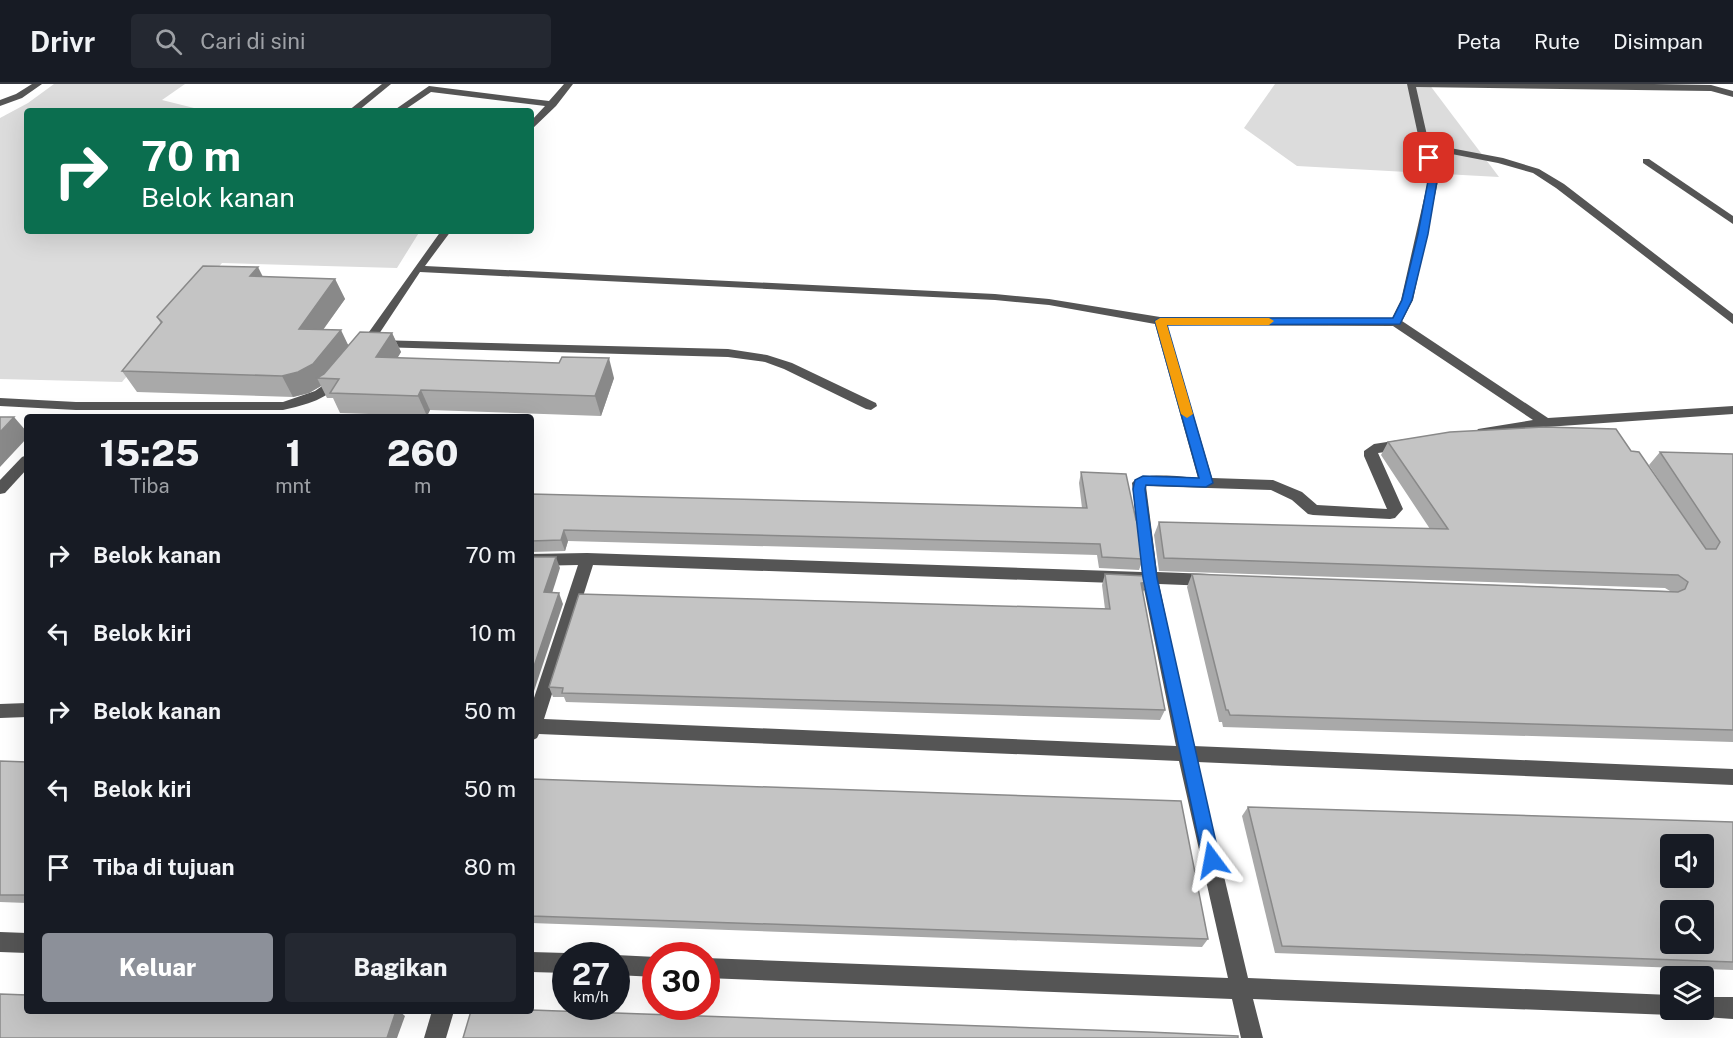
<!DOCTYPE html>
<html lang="id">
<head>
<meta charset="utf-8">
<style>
	body { margin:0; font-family:"Public Sans",sans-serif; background:#242831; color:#f1f3f6; height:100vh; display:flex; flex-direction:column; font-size:22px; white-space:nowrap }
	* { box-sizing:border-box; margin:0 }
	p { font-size:20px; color:#9ea1a6 }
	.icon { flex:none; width:33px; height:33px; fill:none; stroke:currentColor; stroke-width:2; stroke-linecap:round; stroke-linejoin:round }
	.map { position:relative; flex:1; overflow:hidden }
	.details { position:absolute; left:24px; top:330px; width:510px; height:600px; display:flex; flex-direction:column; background:#171b24; border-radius:6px; box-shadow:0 6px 24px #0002 }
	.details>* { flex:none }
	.hud { position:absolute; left:24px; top:24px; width:510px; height:126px; border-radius:6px; box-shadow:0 6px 24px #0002; background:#0b6e4f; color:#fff; overflow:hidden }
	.fabs { position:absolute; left:1660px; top:750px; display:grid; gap:12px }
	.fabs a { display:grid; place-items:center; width:54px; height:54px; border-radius:6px; background:#171b24; box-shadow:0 6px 24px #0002; font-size:30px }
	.speed { position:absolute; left:552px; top:858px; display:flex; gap:12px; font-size:30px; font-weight:700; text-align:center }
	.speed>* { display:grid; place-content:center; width:78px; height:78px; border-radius:50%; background:#171b24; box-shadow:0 6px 24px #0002; line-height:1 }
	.speed small { font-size:15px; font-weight:400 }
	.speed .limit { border:9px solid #d22; background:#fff; color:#111 }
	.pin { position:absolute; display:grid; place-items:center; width:51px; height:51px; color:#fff; margin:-26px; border-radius:12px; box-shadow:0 3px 9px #0006 }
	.me { position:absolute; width:66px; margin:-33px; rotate:347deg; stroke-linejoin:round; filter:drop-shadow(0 0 4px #0008) }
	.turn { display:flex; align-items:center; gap:21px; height:126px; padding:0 18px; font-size:27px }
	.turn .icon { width:78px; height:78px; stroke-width:2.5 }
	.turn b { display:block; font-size:42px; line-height:51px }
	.eta { display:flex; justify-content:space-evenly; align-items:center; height:102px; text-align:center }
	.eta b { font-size:36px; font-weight:800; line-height:42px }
	.primary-button { display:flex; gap:12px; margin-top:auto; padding:12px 18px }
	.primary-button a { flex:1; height:69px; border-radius:6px; background:#8c9099; color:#fff; font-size:24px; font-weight:800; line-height:69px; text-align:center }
	.primary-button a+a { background:#242831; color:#f1f3f6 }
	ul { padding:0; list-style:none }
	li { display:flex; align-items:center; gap:18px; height:78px; padding:0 18px }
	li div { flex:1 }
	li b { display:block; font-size:22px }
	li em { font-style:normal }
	header { display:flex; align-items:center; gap:36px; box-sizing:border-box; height:84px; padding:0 30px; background:#171b24; border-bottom:2px solid #363941 }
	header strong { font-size:28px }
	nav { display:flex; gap:33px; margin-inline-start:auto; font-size:21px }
	.search { width:420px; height:54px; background:#242831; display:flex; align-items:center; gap:15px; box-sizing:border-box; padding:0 21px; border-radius:6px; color:#9ea1a6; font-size:22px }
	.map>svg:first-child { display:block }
	.green { fill:#dcdcdc }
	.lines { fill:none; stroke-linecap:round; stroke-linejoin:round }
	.minor { fill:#555; fill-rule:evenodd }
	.wall { fill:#a9a9a9 }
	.shaded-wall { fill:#898989 }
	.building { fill:#c4c4c4; stroke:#898989; stroke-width:1.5; fill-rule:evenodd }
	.route { fill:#1a73e8; stroke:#114b97; stroke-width:1.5 }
	.slow { fill:#f59e0b }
</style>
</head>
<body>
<header>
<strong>Drivr</strong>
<div class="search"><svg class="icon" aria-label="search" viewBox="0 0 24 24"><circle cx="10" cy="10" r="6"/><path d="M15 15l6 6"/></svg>Cari di sini</div>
<nav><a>Peta</a><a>Rute</a><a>Disimpan</a></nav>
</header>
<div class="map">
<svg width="1733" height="954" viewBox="0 0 1733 954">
	<rect width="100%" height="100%" fill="#fff"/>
	<!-- green -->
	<g class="green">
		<polygon points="54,0 185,0 162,16 206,27 27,27 27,147 420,147 397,184 222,179 122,298 0,295 0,34 28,19"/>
		<polygon points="1275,0 1429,0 1499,93 1297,82 1244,44"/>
	</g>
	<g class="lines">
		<!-- minor -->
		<g class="minor">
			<polygon points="32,0 42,0 22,14 0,22 0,16 16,10"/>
			<polygon points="382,0 391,0 358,27 348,27"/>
			<polygon points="564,0 573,0 556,22 531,46 531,37 545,22 431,8 403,27 393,27 429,2 549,17"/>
			<path d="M1407 0H1654L1711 1 1733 7V13L1711 7 1416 3 1429 60 1503 74 1539 85 1564 100 1733 230V240L1556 104 1533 89 1498 79 1431 66 1438 97 1413 216 1402 237 1548 334 1733 322V330L1546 343 1483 352 1478 351 1476 348 1478 345 1533 336 1393 242 1167 241 1212 394 1273 396 1302 408 1317 421 1387 425 1364 372V367L1374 360 1406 355 1413 360 1406 365 1378 369 1403 425 1395 434 1390 435 1313 431 1308 430 1292 416 1271 406 1146 402 1157 488 1209 490 1214 492 1217 496 1214 500 1209 502 1159 500 1193 662 1733 685V701L1197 678 1248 894 1671 911V926H1680L1678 928 1671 931 1253 915 1263 954H1241L1232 915 706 894V874L1228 894 1179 677 539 650 537 654 531 657V623L578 481 531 482V470L587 469 1142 488 1132 399C1141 387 1183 393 1198 394L1155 240 1049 221 995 216 420 188 375 256 728 265 767 271 792 279 876 319 877 322 871 326 866 325 784 285 765 278 728 273 377 263 372 261 367 268H359V262L441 147H451L425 182 995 210 1049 215 1160 233 1392 234 1401 216 1428 97ZM593 481 1143 500 1176 662 544 635Z"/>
			<polygon points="1643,75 1649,75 1733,132 1733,140 1643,79"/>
			<path d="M338 291 344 295C329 315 306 321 283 326H76L0 322V314L76 318H283L315 307Z"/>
			<polygon points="27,371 27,385 5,409 0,410 0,396 22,373"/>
			<polygon points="27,619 27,633 0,634 0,620"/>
			<polygon points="0,848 27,849 27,869 0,868"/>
			<polygon points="531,868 566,869 573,872 566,872 566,889 531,888"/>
			<polygon points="616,871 656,873 656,893 616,891"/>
			<polygon points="1704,913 1733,913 1733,935 1704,933 1697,930 1695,926 1704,926"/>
			<polygon points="432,927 454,927 446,954 424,954"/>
		</g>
	</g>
	<!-- wall -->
	<g class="wall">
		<polygon points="263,193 335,195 345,215 323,246 349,261 392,249 401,268 397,274 614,294 601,332 430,326 427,332 340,329 333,314 327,314 321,302 309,309 293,313 137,308 122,287 161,240 157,233"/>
		<polygon points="1388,358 1631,367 1663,402 1649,381 1660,368 1733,370 1733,658 1223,643 1222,638 1219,638 1187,503 1192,490 1670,507 1665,504 1159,487 1154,451 1159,438 1430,445 1381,371"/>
		<polygon points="1081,388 1143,475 1139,486 1099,484 1097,471 1062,470 568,457 565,467 531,468 531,410 1082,424 1079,399"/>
		<polygon points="1105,490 1147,498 1143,508 1165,626 1160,636 566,618 564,613 553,613 549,603 1105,525 1102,501"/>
		<polygon points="0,677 27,678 27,819 0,818"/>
		<polygon points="531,695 1208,855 1202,863 531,839"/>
		<polygon points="1248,723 1733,738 1733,886 1275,869 1242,732"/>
	</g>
	<!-- shaded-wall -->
	<g class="shaded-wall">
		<polygon points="258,183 268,203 250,192"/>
		<polygon points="335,195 345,215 309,265 299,245"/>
		<polygon points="341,246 351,267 328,295 317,294 321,302 309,309 293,313 282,292"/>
		<polygon points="392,249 401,268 386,293 376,273"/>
		<polygon points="609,274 614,294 601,332 595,312"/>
		<polygon points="421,306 430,326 427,332 418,312"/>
		<polygon points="14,333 27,348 27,354 0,383 0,348"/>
		<polygon points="564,446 568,457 565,467 561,456"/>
		<polygon points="556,473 560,484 549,519 544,508"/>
		<polygon points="1147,498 1143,508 1138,509 1141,499"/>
		<polygon points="559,509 563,520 532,613 531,611 531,591"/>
		<polygon points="396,927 399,927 405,932 397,954 387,954"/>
	</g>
	<!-- building -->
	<g class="building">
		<polygon points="203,182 258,183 250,192 335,195 299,245 341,246 313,280 298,288 282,292 122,287 162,238 157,233"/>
		<polygon points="360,248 392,249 376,273 559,279 562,273 609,274 595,312 421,306 418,312 330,309 339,295 317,294 324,290"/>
		<polygon points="0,333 14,333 0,348"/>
		<polygon points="1544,343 1616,345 1631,367 1639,368 1706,465 1716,465 1720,458 1660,368 1733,370 1733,646 1230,631 1228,626 1226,626 1192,490 1678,508 1685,505 1688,498 1678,491 1164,474 1159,438 1448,445 1388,358 1450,348"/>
		<polygon points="1081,388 1126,390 1136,436 1139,440 1143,475 1102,473 1100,460 1065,459 564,446 561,456 531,457 531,410 1087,424"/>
		<polygon points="531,473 556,473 544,508 559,509 531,591"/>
		<polygon points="1105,490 1146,492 1147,498 1141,499 1165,626 562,609 563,604 549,603 579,510 1110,525"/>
		<polygon points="0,677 27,678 27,811 0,811"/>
		<polygon points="531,695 1181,717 1208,855 531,832"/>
		<path d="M1248 723 1733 738V878L1282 862ZM1671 760H1704V794H1671ZM1671 826H1704V860H1671Z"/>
		<polygon points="0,910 27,911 27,927 396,927 387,954 0,954"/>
		<polygon points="531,926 1148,948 1238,952 1238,954 463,954 471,927 531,927"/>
	</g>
	<!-- route -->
	<polygon class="route" points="1429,72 1434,74 1437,97 1428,150 1412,216 1400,240 1167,241 1213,399 1206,403 1146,401 1145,405 1157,494 1220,776 1218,782 1212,785 1205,782 1203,776 1143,494 1133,405 1135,396 1143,392 1199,394 1155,237 1160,234 1393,234 1402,216 1418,150 1428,97 1425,74"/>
	<!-- slow -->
	<polygon class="slow" points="1160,234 1269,234 1274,237 1269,241 1167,241 1193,330 1187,334 1181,330 1155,237"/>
</svg>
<div class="fabs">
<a><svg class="icon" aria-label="sound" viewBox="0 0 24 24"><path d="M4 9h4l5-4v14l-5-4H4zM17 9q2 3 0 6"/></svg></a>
<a><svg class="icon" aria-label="search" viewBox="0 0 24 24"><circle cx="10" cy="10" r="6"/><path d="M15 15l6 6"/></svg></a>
<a><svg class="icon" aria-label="layers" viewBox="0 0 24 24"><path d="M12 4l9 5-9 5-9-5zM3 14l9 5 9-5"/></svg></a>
</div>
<div class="speed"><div>27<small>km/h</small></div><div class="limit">30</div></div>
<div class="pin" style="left:1429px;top:74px;background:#d93025"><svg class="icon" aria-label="arrive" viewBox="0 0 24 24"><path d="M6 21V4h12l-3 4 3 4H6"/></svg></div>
<svg class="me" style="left:1212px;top:776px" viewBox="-20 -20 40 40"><path d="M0-17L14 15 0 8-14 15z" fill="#1a73e8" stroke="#fff" stroke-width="4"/></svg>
<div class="hud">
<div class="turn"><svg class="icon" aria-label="right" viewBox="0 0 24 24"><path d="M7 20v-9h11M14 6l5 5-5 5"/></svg><div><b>70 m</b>Belok kanan</div></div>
</div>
<section class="details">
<div class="eta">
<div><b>15:25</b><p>Tiba</p></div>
<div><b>1</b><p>mnt</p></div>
<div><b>260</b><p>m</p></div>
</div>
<ul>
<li><svg class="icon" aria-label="right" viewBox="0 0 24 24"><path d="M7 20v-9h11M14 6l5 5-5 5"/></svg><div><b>Belok kanan</b></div><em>70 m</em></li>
<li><svg class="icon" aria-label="left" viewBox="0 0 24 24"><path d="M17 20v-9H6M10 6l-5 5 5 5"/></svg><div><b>Belok kiri</b></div><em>10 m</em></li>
<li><svg class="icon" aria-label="right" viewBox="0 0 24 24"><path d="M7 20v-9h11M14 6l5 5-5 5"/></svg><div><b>Belok kanan</b></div><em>50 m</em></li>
<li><svg class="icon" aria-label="left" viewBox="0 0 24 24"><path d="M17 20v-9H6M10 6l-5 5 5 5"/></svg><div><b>Belok kiri</b></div><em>50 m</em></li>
<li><svg class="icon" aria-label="arrive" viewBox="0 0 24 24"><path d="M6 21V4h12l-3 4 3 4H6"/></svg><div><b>Tiba di tujuan</b></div><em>80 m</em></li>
</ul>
<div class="primary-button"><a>Keluar</a><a>Bagikan</a></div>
</section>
</div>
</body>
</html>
